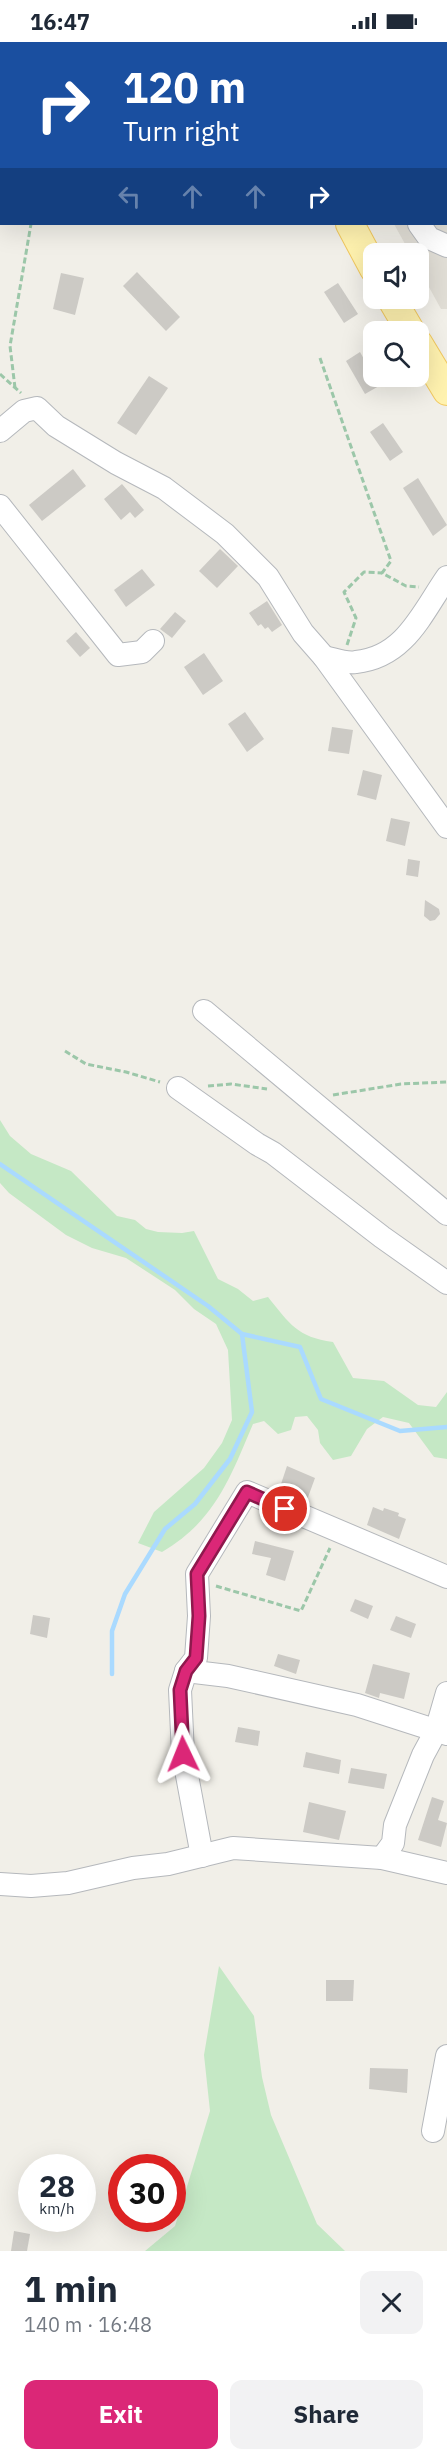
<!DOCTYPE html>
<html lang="en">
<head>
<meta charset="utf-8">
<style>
	body { margin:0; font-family:"IBM Plex Sans",sans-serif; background:#f2f2f3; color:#1f2937; height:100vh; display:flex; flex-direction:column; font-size:22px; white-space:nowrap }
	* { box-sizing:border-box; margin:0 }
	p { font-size:20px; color:#747a83 }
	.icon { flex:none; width:33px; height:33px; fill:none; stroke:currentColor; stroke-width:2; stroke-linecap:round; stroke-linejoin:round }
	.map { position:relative; height:2209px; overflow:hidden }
	.panel { display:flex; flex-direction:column; background:#fff; flex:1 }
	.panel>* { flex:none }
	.hud { position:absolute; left:0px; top:0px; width:447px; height:183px; box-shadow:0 6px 24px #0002; background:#1a4fa0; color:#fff; overflow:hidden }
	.tools { position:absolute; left:363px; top:201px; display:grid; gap:12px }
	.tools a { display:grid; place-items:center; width:66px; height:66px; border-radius:12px; background:#fff; box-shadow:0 6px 24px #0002; font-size:30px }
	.speed { position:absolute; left:18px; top:2112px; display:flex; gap:12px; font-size:30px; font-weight:700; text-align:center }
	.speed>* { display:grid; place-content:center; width:78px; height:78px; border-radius:50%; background:#fff; box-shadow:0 6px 24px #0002; line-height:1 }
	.speed small { font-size:15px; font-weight:400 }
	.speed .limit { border:9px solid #d22; background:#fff; color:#111 }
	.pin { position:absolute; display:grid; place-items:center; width:51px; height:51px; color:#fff; margin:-26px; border:3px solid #fff; border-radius:50%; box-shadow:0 2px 6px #0007 }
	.me { position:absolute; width:66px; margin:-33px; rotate:358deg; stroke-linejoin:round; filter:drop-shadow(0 0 4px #0008) }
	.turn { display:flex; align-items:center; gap:21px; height:126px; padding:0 24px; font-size:27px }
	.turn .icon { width:78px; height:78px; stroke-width:2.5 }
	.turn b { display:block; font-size:42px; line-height:51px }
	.lanes { display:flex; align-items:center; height:57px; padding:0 24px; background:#0003; justify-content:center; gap:30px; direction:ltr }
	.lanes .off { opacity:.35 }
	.round { display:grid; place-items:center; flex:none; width:63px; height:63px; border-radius:12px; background:#f2f2f3 }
	.head { display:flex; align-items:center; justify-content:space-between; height:102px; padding:0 24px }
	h1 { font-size:36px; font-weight:700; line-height:45px }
	.primary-button { display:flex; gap:12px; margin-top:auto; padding:12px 24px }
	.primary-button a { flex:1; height:69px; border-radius:12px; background:#db2777; color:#fff; font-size:24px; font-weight:700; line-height:69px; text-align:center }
	.primary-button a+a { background:#f2f2f3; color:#1f2937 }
	.status { display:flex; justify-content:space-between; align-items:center; height:42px; padding:0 30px; background:#fff; direction:ltr }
	.status svg { height:16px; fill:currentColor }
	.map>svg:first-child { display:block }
	.education { fill:#e1ded6 }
	.green { fill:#c5e8c5 }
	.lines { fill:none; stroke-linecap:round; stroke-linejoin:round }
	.stream { stroke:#aadaff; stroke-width:4.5 }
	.building { fill:#cccac5 }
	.minor-casing { stroke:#b5b8bc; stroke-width:24 }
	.major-casing { stroke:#f2c960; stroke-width:30 }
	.path { stroke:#9cc7a9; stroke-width:3; stroke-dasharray:6 3; stroke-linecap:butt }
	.minor { stroke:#fff; stroke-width:22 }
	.major { stroke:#fff2af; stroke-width:28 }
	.route-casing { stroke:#8e194d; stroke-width:15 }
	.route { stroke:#db2777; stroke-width:10 }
</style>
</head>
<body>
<div class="status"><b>16:47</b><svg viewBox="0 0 49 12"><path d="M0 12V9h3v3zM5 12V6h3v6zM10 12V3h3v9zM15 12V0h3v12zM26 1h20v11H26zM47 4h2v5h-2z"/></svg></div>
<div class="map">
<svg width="447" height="2209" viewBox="0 0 447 2209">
	<rect width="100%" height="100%" fill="#f1efe8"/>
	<!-- education -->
	<polygon class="education" points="311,0 447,0 447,267 441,267 419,227 418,212 410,211 394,182 446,182 446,2"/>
	<!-- green -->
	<g class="green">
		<path d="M0 1078 10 1094 31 1112 71 1129 117 1174 135 1178 146 1187 158 1190 182 1191 194 1189 218 1237 238 1247 253 1259 268 1255C290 1282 297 1295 333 1300L353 1336 384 1339 418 1363 436 1365 447 1350V1417L434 1415 409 1381 383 1375 367 1387 351 1414 333 1418 320 1401 318 1388 307 1374 295 1375 291 1388 278 1392 264 1379 253 1382C230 1436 215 1479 162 1510L138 1501 154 1470 204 1426 222 1401 232 1378 228 1308 216 1282 194 1267 175 1248 126 1216 92 1206 66 1193 9 1151 0 1141Z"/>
		<polygon points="219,1924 254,1974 262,2035 271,2073 317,2182 345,2209 145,2209 175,2184 210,2069 204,2013"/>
	</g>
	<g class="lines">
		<!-- stream -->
		<g class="stream">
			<polyline points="0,1122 208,1264 242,1292 300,1305 321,1357 400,1389 447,1385"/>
			<polyline points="112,1632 112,1589 125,1552 165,1487 195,1462 230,1417 252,1370 242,1292"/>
		</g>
	</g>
	<!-- building -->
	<g class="building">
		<polygon points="137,230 180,275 166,289 123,244"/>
		<polygon points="61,231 84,236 75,273 53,267"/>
		<polygon points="338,241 358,272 344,281 324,250"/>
		<polygon points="360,310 379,344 365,352 346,319"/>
		<polygon points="149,334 168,346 136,393 117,381"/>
		<polygon points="383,381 403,410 390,419 370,390"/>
		<polygon points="73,427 86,444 42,479 29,463"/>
		<polygon points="418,436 447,483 433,494 403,446"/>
		<polygon points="122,442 144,468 135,476 130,470 121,478 104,457"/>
		<polygon points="220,507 238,524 217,546 199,529"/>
		<polygon points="142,527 155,543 126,565 114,548"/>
		<polygon points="267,559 282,583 272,590 268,585 265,587 261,582 258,584 249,571"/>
		<polygon points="175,570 186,579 172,596 160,587"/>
		<polygon points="76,590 90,606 80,615 66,599"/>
		<polygon points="204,611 223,639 203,653 184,625"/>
		<polygon points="245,670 264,697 247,710 228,682"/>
		<polygon points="332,685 353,688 349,712 328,709"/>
		<polygon points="363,728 382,733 376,758 357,753"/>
		<polygon points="391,776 410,780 405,804 386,799"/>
		<polygon points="408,817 420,819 418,835 406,833"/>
		<polygon points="425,858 439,867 440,872 435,878 430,879 424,874"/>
		<polygon points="287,1424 315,1436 307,1458 279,1448"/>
		<polygon points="373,1465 383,1469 384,1466 399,1471 398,1474 406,1477 399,1497 367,1483"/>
		<polygon points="255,1499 294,1509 285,1539 266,1533 271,1516 252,1512"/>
		<polygon points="355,1557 373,1564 368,1577 350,1569"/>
		<polygon points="33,1573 50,1576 47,1596 30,1592"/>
		<polygon points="396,1574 416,1582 411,1596 390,1588"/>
		<polygon points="278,1612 300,1618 296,1632 274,1624"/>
		<polygon points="373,1622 410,1631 404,1657 380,1651 379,1656 365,1651"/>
		<polygon points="238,1685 260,1689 258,1704 235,1700"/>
		<polygon points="306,1710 341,1718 339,1732 303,1725"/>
		<polygon points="351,1726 387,1732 384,1747 348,1741"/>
		<polygon points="432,1755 444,1759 438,1778 447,1781 441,1805 418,1798"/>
		<polygon points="309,1760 346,1769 339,1798 303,1790"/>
		<polygon points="326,1938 354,1938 353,1959 326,1959"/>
		<polygon points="370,2026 408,2027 407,2051 369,2047"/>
		<polygon points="14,2189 30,2192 27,2209 11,2209"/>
	</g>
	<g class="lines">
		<!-- minor casing -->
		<g class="minor-casing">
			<g id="minor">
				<polyline points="419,182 429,196 447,204"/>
				<polyline points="0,389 24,369 37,366 56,384 116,421 164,446 225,492 268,535 303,591 324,615 447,785"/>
				<polyline points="0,464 118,613 142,610 153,599"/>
				<path d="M324 615C334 617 346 622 356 620 405 615 422 571 447 535"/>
				<polyline points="204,969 447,1172"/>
				<polyline points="178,1046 257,1102 273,1111 382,1195 447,1241"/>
				<polyline points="186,1629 228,1634 357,1663 447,1692"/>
				<polyline points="202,1814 183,1712 180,1648 186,1629 196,1616 199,1574 197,1532 247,1450 447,1535"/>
				<polyline points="382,1816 393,1801 395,1783 423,1713 436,1689 447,1651"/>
				<polyline points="0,1842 31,1844 68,1841 133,1826 168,1822 233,1806 382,1816 447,1831"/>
				<polyline points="433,2089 447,2014"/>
			</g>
		</g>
		<!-- major casing -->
		<g class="major-casing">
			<g id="major">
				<polyline points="271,0 271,2"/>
				<polyline points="350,182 374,227"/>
				<polyline points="391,256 411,290"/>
				<polyline points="418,301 447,349"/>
			</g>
		</g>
		<!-- path -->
		<g class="path">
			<polyline points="39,0 39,2"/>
			<polyline points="66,2 66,0"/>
			<polyline points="320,316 391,519 382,531 406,544 419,545"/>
			<polyline points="0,332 21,351"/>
			<polyline points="15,346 10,304 31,182"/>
			<polyline points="347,603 356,576 344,550 364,530 382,531"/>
			<polyline points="65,1009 86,1022 126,1030 160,1040"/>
			<polyline points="208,1044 231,1042 267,1047"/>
			<polyline points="333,1053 401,1042 447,1040"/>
			<polyline points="216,1544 301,1569 330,1506"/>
		</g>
		<!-- minor -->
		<use href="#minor" class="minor"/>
		<!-- major -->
		<use href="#major" class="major"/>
	</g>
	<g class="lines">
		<!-- route casing -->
		<g class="route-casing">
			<polyline id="route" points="183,1712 180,1648 186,1629 196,1616 199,1574 197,1532 247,1450 285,1467"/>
		</g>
		<!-- route -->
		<use href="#route" class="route"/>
	</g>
</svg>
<div class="tools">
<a><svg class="icon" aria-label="sound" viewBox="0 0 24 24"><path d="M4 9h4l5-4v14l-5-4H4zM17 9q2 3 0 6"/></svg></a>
<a><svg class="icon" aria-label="search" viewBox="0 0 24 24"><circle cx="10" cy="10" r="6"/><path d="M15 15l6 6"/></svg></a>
</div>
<div class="speed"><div>28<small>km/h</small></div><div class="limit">30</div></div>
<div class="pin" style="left:285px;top:1467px;background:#d93025"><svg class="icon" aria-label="arrive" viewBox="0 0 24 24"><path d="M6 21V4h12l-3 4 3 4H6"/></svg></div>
<svg class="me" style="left:183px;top:1712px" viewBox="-20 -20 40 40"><path d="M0-17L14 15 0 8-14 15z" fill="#db2777" stroke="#fff" stroke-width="4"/></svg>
<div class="hud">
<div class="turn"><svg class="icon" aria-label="right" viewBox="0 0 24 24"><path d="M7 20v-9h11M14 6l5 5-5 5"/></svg><div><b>120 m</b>Turn right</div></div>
<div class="lanes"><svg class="icon off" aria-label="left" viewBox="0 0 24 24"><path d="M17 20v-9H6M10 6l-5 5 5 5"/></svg><svg class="icon off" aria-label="ahead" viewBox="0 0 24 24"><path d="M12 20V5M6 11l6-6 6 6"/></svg><svg class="icon off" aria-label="ahead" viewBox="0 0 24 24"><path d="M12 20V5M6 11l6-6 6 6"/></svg><svg class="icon" aria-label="right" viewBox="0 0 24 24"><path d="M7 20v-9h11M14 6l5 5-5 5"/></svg></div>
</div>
</div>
<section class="panel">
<div class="head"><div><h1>1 min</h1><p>140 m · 16:48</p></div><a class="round"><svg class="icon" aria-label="close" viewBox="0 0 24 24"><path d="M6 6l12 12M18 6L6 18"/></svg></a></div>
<div class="primary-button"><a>Exit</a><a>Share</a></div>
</section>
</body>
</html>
